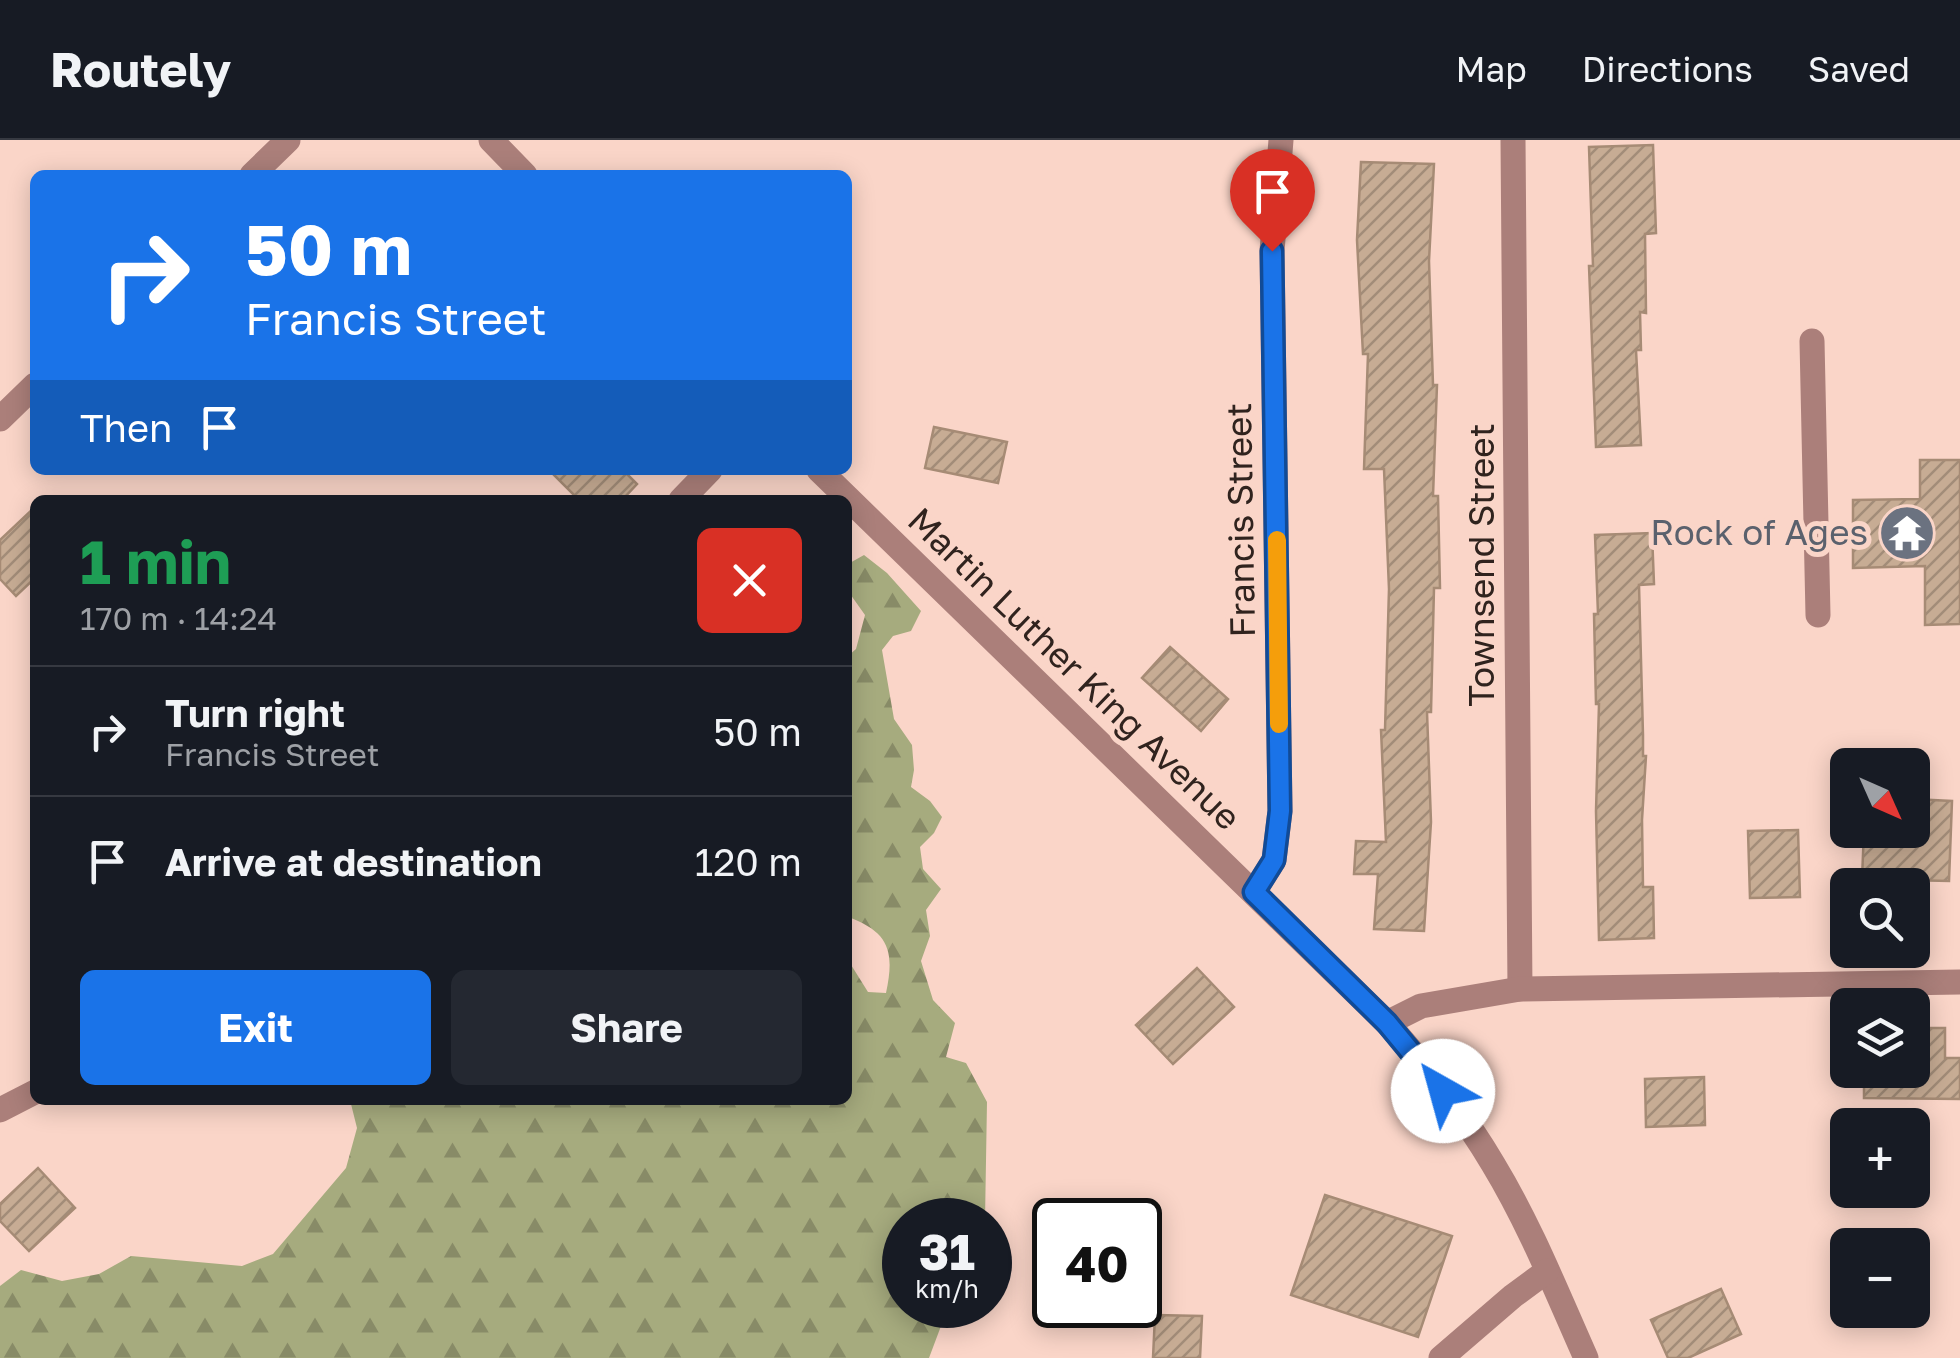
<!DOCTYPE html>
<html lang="en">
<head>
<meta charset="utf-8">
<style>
	body { margin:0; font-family:"Golos Text",sans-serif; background:#242831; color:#f1f3f6; height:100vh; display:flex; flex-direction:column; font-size:38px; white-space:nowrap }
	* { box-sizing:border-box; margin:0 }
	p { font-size:32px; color:#9ea1a6 }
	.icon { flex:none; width:55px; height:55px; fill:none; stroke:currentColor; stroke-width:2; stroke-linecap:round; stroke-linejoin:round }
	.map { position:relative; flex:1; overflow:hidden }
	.drawer { position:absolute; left:30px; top:355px; width:822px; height:610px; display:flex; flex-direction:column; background:#171b24; border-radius:15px; box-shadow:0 5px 25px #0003 }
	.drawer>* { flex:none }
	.banner { position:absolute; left:30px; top:30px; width:822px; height:305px; border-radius:15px; box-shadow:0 5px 25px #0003; background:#1a73e8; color:#fff; overflow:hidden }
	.needle { width:65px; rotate:135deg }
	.fabs { position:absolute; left:1830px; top:608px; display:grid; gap:20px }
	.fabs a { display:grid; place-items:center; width:100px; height:100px; border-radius:15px; background:#171b24; box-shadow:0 5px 25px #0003; font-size:50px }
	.speed { position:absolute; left:882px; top:1058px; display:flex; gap:20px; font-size:50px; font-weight:700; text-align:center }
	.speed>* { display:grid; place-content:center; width:130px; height:130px; border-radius:50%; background:#171b24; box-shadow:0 5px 25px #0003; line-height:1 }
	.speed small { font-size:25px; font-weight:400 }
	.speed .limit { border:5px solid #111; border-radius:15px; background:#fff; color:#111 }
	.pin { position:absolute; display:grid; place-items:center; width:85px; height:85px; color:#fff; margin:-102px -42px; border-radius:50% 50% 50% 0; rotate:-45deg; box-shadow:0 0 10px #0007 }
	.pin .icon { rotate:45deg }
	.me { position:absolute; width:110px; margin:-55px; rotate:322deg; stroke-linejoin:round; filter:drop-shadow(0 0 8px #0008) }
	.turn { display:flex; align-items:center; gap:35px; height:210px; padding:0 50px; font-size:45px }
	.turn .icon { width:130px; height:130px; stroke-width:2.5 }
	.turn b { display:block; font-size:70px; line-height:85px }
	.then { display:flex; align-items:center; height:95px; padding:0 50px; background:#0003; gap:20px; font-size:38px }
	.round { display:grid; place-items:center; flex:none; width:105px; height:105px; border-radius:15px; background:#242831 }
	.headline { display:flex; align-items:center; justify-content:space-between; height:170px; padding:0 50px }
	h1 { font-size:60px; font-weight:700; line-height:75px; color:#1e9e55 }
	.action { display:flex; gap:20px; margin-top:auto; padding:20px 50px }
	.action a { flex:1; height:115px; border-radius:15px; background:#1a73e8; color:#fff; font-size:40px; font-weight:700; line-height:115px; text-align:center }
	.action a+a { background:#242831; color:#f1f3f6 }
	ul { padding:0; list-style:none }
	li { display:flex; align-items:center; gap:30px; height:130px; padding:0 50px; border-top:2px solid #363941 }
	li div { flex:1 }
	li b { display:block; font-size:38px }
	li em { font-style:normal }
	header { display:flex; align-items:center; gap:60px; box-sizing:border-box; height:140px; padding:0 50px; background:#171b24; border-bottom:2px solid #363941 }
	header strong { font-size:48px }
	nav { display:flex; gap:55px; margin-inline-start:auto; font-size:35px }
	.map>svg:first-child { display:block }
	.forest { fill:url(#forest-firs) }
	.building { fill:url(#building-hatch); stroke:#a68b75; stroke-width:2.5 }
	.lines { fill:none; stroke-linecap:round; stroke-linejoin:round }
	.minor { stroke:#ab7f7a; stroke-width:25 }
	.route-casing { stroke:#114b97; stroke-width:25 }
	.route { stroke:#1a73e8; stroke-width:18 }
	.slow { stroke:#f59e0b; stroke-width:18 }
	.labels { text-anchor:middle; stroke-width:10; stroke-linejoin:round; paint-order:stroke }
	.street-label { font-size:35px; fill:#30231e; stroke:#fad5c8 }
	.worship-label { font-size:35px; fill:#5b616d; stroke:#fad5c8; text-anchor:end }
</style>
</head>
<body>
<header>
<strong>Routely</strong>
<nav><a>Map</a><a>Directions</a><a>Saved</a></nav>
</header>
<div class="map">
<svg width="1960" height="1218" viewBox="0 0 1960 1218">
	<defs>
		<pattern id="forest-firs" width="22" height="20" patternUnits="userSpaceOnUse" patternTransform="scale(2.5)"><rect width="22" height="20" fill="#a6ab7e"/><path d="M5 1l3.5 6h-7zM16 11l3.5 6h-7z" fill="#888b67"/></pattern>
		<pattern id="building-hatch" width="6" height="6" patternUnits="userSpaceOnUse" patternTransform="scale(2.5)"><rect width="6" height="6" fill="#c7ac94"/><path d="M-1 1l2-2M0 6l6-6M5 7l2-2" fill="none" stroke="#a28c78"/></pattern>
	</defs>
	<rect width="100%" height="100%" fill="#fad5c8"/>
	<!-- forest -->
	<path class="forest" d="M864 415 887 433 921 471 911 491 893 496 882 510 894 579 912 605 914 630 911 647 930 661 942 677 934 693 920 707 923 729 941 749 926 770 930 796 921 821 933 860 955 883 946 917 966 923 987 962 985 1080H905V1165H960L941 1186 929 1218H0V1146L21 1130 62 1141 99 1134 131 1116 242 1126 273 1114 346 1028 357 988 350 960H848V820L868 852 886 853C895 811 889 792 848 777V516L856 509 865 475 848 451V424Z"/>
	<!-- building -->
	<g class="building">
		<polygon points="1653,5 1656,93 1645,94 1646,173 1640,172 1641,210 1636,210 1641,305 1596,307 1589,126 1593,126 1589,7"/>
		<polygon points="1361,22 1434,24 1429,121 1433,245 1437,245 1433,356 1438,356 1440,448 1434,448 1431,572 1427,572 1431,682 1424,791 1374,789 1378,734 1354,734 1356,701 1386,702 1381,590 1385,590 1389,449 1384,329 1364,329 1368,214 1363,214 1357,100"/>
		<polygon points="934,287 1007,302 998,343 925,328"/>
		<polygon points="1920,320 1960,320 1960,484 1925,485 1925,426 1853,428 1853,360 1920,359"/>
		<polygon points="549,330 623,330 637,344 622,360 579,360"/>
		<polygon points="35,367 35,438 16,456 0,439 0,400"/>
		<polygon points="1652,393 1654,444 1639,445 1643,595 1643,616 1646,616 1642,680 1643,747 1653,747 1654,798 1599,800 1596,671 1599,564 1596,564 1594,474 1598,474 1595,395"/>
		<polygon points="1170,507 1228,559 1201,591 1142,538"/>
		<polygon points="1912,659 1952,661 1949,741 1862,739 1864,690 1912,690"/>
		<polygon points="1798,690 1800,757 1750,758 1748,691"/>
		<polygon points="1197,828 1234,867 1173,924 1136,885"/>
		<polygon points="1912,888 1945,888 1945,918 1960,918 1960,959 1864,958 1864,930 1912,930"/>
		<polygon points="1704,937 1705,985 1646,987 1645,939"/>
		<polygon points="38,1028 75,1068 29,1111 0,1081 0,1064"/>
		<polygon points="1325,1055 1452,1096 1418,1197 1291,1155"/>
		<polygon points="1721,1149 1741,1194 1688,1218 1668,1218 1651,1180"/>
		<polygon points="1155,1175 1202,1176 1200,1218 1153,1218"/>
	</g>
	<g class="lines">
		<!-- minor -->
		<g class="minor">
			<polyline points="491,0 525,35"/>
			<polyline points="1513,0 1520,849"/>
			<polyline points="252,35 288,0"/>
			<polyline points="1812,201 1818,475"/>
			<polyline points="0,279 35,245"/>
			<path d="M819 330 1387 883C1426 927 1463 973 1493 1024 1530 1085 1557 1153 1586 1218"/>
			<polyline points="681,360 710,330"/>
			<polyline points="1254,752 1274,720 1280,671 1272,111 1281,0"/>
			<polyline points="1387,883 1421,866 1520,849 1960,842"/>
			<polyline points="0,970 35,952"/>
			<polyline points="1441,1218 1513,1156 1547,1131"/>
		</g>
	</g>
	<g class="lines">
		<!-- route casing -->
		<g class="route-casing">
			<polyline id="route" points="1272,111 1280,671 1274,720 1254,752 1387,883 1443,951"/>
		</g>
		<!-- route -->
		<use href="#route" class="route"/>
		<!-- slow -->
		<polyline class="slow" points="1277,400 1279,584"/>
	</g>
	<!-- icons -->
	<defs>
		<g id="temple-disc" transform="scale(2.875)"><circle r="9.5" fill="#6b7280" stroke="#fad5c8"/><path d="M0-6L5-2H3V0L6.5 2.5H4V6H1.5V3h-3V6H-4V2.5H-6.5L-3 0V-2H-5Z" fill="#fff"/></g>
	</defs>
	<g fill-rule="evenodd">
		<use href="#temple-disc" x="1907" y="393"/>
	</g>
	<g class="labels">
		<!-- street labels -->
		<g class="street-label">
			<text transform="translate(1241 380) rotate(-91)" y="12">Francis Street</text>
			<text transform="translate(1482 425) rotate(-90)" y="12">Townsend Street</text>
			<text transform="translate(1074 529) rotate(44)" y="12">Martin Luther King Avenue</text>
		</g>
		<!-- worship labels -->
		<g class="worship-label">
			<text x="1868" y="405">Rock of Ages</text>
		</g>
	</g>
</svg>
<div class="fabs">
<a><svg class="needle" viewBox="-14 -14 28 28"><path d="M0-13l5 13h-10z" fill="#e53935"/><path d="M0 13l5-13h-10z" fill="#9ea1a6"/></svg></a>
<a><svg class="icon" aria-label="search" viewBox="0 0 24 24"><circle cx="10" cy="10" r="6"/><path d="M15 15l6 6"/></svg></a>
<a><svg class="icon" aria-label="layers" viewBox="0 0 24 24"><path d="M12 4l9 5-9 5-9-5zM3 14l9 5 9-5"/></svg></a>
<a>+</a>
<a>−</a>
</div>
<div class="speed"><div>31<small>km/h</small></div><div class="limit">40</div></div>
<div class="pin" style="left:1272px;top:111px;background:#d93025"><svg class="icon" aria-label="arrive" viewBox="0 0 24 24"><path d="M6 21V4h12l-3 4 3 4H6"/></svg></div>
<svg class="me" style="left:1443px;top:951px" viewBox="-20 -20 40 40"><circle r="19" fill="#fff"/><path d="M0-13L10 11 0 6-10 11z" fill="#1a73e8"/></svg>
<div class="banner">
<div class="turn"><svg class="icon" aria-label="right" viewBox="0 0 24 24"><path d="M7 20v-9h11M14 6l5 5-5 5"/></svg><div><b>50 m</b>Francis Street</div></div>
<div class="then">Then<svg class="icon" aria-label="arrive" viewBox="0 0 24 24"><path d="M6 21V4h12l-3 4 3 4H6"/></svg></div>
</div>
<section class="drawer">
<div class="headline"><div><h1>1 min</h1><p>170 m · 14:24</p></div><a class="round" style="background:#d93025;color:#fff"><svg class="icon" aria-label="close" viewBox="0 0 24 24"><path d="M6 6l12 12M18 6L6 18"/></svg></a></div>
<ul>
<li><svg class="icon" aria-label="right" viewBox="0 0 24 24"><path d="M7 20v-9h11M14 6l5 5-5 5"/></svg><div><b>Turn right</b><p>Francis Street</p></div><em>50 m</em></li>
<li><svg class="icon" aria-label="arrive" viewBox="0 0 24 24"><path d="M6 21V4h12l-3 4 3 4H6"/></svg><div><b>Arrive at destination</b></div><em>120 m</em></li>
</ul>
<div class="action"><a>Exit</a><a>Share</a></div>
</section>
</div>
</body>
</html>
